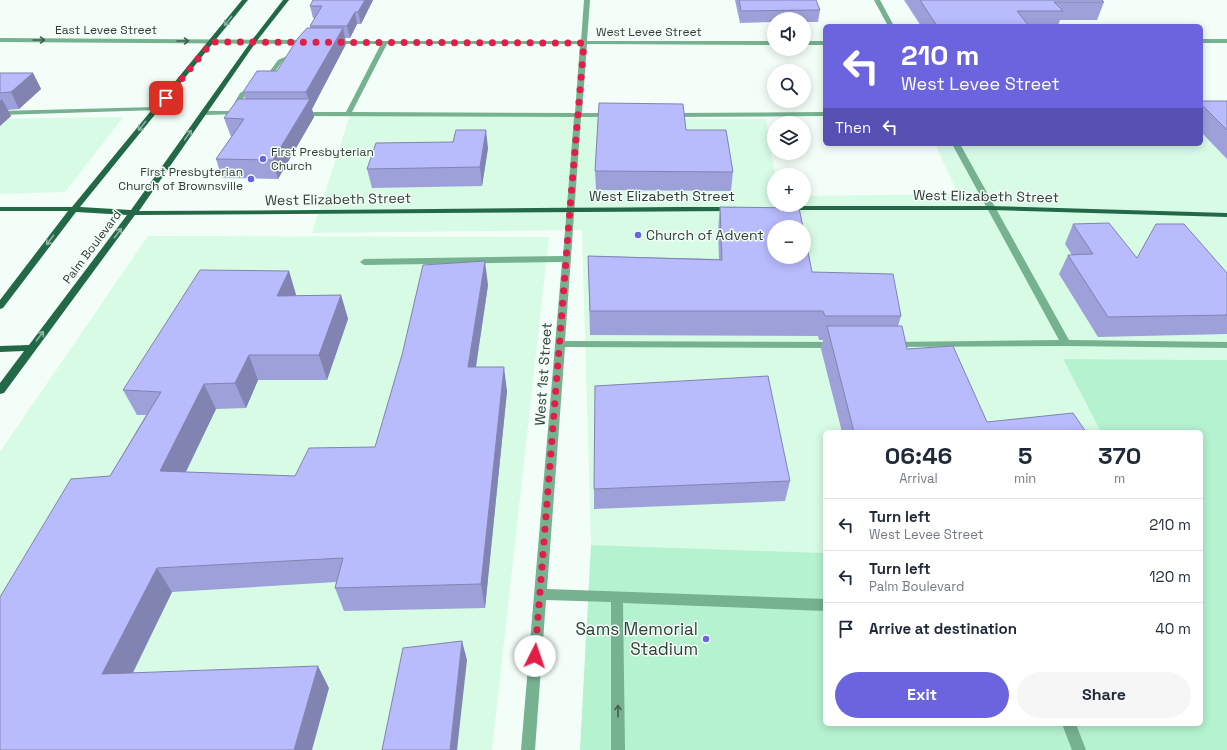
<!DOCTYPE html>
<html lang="en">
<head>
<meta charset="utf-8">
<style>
	body { margin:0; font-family:"Space Grotesk",sans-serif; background:#f6f6f7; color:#1f2937; height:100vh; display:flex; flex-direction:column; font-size:15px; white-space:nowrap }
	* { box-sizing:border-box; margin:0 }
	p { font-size:13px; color:#747a83 }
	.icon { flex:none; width:22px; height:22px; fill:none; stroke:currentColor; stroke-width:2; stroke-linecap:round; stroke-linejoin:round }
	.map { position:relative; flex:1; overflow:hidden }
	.details { position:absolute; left:823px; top:430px; width:380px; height:296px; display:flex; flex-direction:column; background:#fff; border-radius:6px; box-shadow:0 2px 10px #0003 }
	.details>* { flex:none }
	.hud { position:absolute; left:823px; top:24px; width:380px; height:122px; border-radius:6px; box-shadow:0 2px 10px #0003; background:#6b64de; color:#fff; overflow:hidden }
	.tools { position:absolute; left:767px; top:12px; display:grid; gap:8px }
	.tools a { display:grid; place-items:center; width:44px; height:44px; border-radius:50%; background:#fff; box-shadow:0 2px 10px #0003; font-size:20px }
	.pin { position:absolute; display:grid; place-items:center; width:34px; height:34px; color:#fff; margin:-17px; border-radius:8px; box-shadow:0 2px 6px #0006 }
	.me { position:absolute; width:44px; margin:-22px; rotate:4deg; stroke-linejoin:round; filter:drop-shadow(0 0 3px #0008) }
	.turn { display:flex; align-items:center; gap:14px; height:84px; padding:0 12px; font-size:18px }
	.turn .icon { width:52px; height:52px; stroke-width:2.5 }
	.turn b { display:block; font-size:28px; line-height:34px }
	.then { display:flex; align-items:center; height:38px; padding:0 12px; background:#0003; gap:8px; font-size:15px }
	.eta { display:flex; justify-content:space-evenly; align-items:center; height:68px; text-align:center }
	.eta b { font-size:24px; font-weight:800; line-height:28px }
	.cta { display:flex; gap:8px; margin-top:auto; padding:8px 12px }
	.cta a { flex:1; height:46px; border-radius:24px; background:#6b64de; color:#fff; font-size:16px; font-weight:800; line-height:46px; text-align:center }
	.cta a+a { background:#f6f6f7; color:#1f2937 }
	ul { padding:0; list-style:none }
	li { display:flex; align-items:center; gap:12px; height:52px; padding:0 12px; border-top:1px solid #e0e1e3 }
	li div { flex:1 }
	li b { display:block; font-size:15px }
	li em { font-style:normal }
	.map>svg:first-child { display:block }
	.built { fill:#d7fbe5; fill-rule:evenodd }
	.green { fill:#b5f2cf }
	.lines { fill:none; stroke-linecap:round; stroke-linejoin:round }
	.minor { fill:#76b190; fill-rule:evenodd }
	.major { fill:#236947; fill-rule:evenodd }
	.wall { fill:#9ea1d9 }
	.shaded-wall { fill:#8183b0 }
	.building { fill:#b8bbfc; stroke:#8183b0 }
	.oneway { stroke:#8ab49f }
	.oneway2 { stroke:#466051 }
	.route { stroke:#e11d48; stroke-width:7; stroke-dasharray:0 12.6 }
	.poi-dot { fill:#6b64de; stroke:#f2fef7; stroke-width:1.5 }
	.labels { text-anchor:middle; stroke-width:3; stroke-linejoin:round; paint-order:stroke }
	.far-street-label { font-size:12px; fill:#323d36; stroke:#f2fef7 }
	.far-poi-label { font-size:12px; fill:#323d36; stroke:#f2fef7; text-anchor:start }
	.street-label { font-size:14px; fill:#323d36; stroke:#f2fef7 }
	.poi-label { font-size:14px; fill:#323d36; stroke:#f2fef7; text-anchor:start }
	.near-poi-label { font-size:17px; fill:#323d36; stroke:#f2fef7; text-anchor:end }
</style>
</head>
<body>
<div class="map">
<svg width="1227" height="750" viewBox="0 0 1227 750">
	<rect width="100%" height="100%" fill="#f2fef7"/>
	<!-- built -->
	<g class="built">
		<path d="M1201 113H1227V360L1063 359 1101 432H825V553L591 545 582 230 312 233 350 115 766 119 775 175H774V205H804V196L958 194 935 144H1201ZM774 227H804V257H774Z"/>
		<polygon points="123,117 65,192 0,194 0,119"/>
		<polygon points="148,236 549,237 492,750 0,750 0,452"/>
	</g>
	<!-- green -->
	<polygon class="green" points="1063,359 1227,360 1227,750 580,750 591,545 825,553 825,724 1201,724 1201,432 1101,432"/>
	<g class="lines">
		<!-- minor -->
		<g class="minor">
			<path d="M584 0H590L587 41H774V45L587 44 582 113H611L614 115 611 117H581L565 341 835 342 840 345 835 348 565 347 547 589 825 599V611L623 603 625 750H611V602L546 600 535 750H521L562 262 364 265 360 262 364 259 563 256 574 117 301 116 298 114 301 112H346L381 44H332L329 42 330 41H581ZM387 44H580L575 113 352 112Z"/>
			<polygon points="874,0 880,0 894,26 888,26"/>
			<polygon points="0,38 308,40 311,42 308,44 0,42"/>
			<rect x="1201" y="39" width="26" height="4"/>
			<rect x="804" y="41" width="21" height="4"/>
			<polygon points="294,53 299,54 282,62 266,84 245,95 236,111 243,112 243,114 203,115 200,113 203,111 230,111 240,93 262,82 278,60"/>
			<polygon points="156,107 159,109 158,110 0,115 0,111"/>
			<polygon points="825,112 825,116 671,117 668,115 671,113"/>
			<polygon points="952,144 960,144 1069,340 1227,342 1227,348 1066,346 890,347 888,345 890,343 893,342 1059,340"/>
			<polygon points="1062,724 1076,724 1086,750 1072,750"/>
		</g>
		<!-- major -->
		<g class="major">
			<path d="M242 0H248L80 207 131 210 252 40 283 0H289L256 42 139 211C337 211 536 207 734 207L738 209 734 211 135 215 4 393 0 394V383L24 351 0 352V346L29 345 127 215 76 212 3 308 0 309V300L68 211H0V207H72Z"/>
			<polygon points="783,206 991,206 1227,213 1227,217 991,210 783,210"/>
		</g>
	</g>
	<!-- wall -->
	<g class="wall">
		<polygon points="373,0 361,24 357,24 350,38 345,38 346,44 312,109 314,117 278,179 222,178 216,159 231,137 224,118 245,99 243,92 277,71 310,28 310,26 315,18 313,18 310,6"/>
		<polygon points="735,0 816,0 820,10 818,22 804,22 804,19 774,19 774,22 740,23"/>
		<polygon points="904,0 1102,0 1104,2 1097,20 1060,20 1058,26 921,26"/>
		<polygon points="0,73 33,73 41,89 19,109 8,110 11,116 0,126"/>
		<polygon points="1201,101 1227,101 1227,159 1201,132"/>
		<polygon points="686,130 733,172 731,191 596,190 595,171"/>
		<polygon points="488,148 482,186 372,188 367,169"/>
		<polygon points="720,207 812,272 901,316 898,326 907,349 987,422 1086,432 842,432 821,349 823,340 819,340 818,336 590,335 588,256 719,259 718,230"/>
		<polygon points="1073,224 1137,258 1227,273 1227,334 1098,337 1059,274 1068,255 1072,255 1065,244"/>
		<polygon points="289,271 296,295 296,296 341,295 348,319 327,380 258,380 246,408 216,409 186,472 295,476 375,447 488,285 476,367 507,391 485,608 344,611 335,588 336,582 172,592 133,673 329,688 0,750 110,476 146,415 137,415 123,390"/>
		<polygon points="790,481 785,501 594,509 594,489"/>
	</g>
	<!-- shaded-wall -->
	<g class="shaded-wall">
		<polygon points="365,0 373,0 361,24 358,12"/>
		<polygon points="355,12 357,24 350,38 347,26"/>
		<polygon points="343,28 346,44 312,109 314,117 278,179 273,160 309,101 306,92"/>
		<polygon points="33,73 41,89 19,109 11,92"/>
		<polygon points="2,99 11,116 0,126 0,101"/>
		<polygon points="486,130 488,148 482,186 480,167"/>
		<polygon points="485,261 488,285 472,392 468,367"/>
		<polygon points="289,271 296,295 285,321 277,296"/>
		<polygon points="341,295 348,319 327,380 319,355"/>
		<polygon points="249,355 258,380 246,408 235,383"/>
		<polygon points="504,367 507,391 485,608 481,584"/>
		<polygon points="204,384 216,409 174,496 160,471"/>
		<polygon points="157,568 172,592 121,696 102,674"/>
		<polygon points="462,641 467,660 457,750 450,750"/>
		<polygon points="318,666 329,688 312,750 294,750"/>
	</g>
	<!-- building -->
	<g class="building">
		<polygon points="313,0 365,0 358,12 355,12 347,26 310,26 322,6 310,6"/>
		<polygon points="739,0 816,0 820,10 741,11"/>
		<polygon points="920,0 1102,0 1104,2 1054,2 1063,11 1017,11 1029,26 937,26"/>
		<polygon points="307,28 343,28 306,92 243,92 257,71 277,71 298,38"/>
		<polygon points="0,73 33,73 11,92 0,93"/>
		<polygon points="238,99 310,99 273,160 216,159 244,119 224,118"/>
		<polygon points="1201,101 1227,101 1227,130 1201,104"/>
		<polygon points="599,103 683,104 686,130 726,130 733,172 595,171"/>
		<polygon points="456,130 486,130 480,167 367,169 376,143 453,142"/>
		<polygon points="720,207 799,208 803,227 774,227 774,257 804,257 804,232 812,272 893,274 901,316 825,316 823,311 590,311 588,256 722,260"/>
		<polygon points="1109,223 1137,258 1156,224 1184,224 1227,273 1227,315 1108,317 1068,255 1093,254 1073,224"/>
		<polygon points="485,261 468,367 504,367 481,584 335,588 343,558 157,568 102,674 318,666 294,750 0,750 0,597 71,479 110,476 161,392 123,390 200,270 289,271 277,296 341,295 319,355 249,355 235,383 204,384 160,471 295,476 309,448 375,447 402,355 423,265"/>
		<polygon points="827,326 902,326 907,349 953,346 987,422 1073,413 1086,432 854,432"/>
		<polygon points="768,376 790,481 594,489 595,386"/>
		<polygon points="462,641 450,750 382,750 403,648"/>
	</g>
	<!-- one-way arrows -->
	<defs><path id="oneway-shaft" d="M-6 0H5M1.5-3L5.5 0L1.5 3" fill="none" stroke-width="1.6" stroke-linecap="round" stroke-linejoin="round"/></defs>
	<g class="oneway">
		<use href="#oneway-shaft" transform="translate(228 21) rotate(129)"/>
		<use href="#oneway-shaft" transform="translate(142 126) rotate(129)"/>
		<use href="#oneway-shaft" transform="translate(188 135) rotate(-55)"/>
		<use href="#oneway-shaft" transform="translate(118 233) rotate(-53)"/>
		<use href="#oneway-shaft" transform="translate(50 240) rotate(127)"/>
		<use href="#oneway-shaft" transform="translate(40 336) rotate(-53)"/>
	</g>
	<g class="oneway2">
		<use href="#oneway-shaft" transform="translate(39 40)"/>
		<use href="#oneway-shaft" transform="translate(183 41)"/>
		<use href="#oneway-shaft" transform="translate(618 711) rotate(-90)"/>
	</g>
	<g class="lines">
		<!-- route -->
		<polyline class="route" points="166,98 212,42 584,43 570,209 535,656"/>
	</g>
	<!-- markers -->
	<g class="poi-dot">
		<circle cx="263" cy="159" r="4"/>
		<circle cx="251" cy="179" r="4"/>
		<circle cx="638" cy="235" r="4"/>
		<circle cx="706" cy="639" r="4"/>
	</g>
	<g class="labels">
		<!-- far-street labels -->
		<g class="far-street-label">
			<text x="106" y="34">East Levee Street</text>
			<text x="649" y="36">West Levee Street</text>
			<text transform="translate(92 247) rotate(-53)" y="4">Palm Boulevard</text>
		</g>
		<!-- far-poi labels -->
		<g class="far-poi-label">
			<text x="271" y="156">First Presbyterian<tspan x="271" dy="14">Church</tspan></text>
			<text x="243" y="176" text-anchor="end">First Presbyterian<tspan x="243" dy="14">Church of Brownsville</tspan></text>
		</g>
		<!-- street labels -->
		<g class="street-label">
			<text x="662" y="201">West Elizabeth Street</text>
			<text transform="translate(986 196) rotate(1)" y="5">West Elizabeth Street</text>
			<text transform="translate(338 199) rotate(-1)" y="5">West Elizabeth Street</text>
			<text transform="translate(543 374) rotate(-86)" y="5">West 1st Street</text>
		</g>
		<!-- poi labels -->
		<g class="poi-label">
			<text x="646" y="240">Church of Advent</text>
		</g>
		<!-- near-poi labels -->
		<g class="near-poi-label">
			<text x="698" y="635">Sams Memorial<tspan x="698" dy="20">Stadium</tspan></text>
		</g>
	</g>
</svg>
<div class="tools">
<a><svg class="icon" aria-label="sound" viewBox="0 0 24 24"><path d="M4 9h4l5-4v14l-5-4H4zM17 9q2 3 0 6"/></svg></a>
<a><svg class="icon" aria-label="search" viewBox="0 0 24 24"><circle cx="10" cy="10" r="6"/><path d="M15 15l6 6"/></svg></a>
<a><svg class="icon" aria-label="layers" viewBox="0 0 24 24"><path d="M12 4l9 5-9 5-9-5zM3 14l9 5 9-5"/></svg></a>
<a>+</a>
<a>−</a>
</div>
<div class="pin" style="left:166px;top:98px;background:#d93025"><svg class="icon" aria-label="arrive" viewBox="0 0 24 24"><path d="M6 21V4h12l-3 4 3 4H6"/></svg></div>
<svg class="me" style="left:535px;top:656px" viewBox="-20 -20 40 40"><circle r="19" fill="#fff"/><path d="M0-13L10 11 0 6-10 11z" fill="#e11d48"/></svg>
<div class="hud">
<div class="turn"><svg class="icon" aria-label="left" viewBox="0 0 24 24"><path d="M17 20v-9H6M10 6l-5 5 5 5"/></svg><div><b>210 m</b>West Levee Street</div></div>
<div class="then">Then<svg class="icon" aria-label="left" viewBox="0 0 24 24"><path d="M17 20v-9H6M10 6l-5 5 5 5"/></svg></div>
</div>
<section class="details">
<div class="eta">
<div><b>06:46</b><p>Arrival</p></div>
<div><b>5</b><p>min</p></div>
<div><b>370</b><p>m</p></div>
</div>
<ul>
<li><svg class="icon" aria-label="left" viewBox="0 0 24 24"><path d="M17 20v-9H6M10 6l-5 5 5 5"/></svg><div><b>Turn left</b><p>West Levee Street</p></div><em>210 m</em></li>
<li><svg class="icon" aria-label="left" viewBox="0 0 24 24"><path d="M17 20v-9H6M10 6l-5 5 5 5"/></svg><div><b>Turn left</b><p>Palm Boulevard</p></div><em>120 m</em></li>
<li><svg class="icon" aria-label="arrive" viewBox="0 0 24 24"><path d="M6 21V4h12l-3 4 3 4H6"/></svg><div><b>Arrive at destination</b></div><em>40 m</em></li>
</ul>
<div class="cta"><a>Exit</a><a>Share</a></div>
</section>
</div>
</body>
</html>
